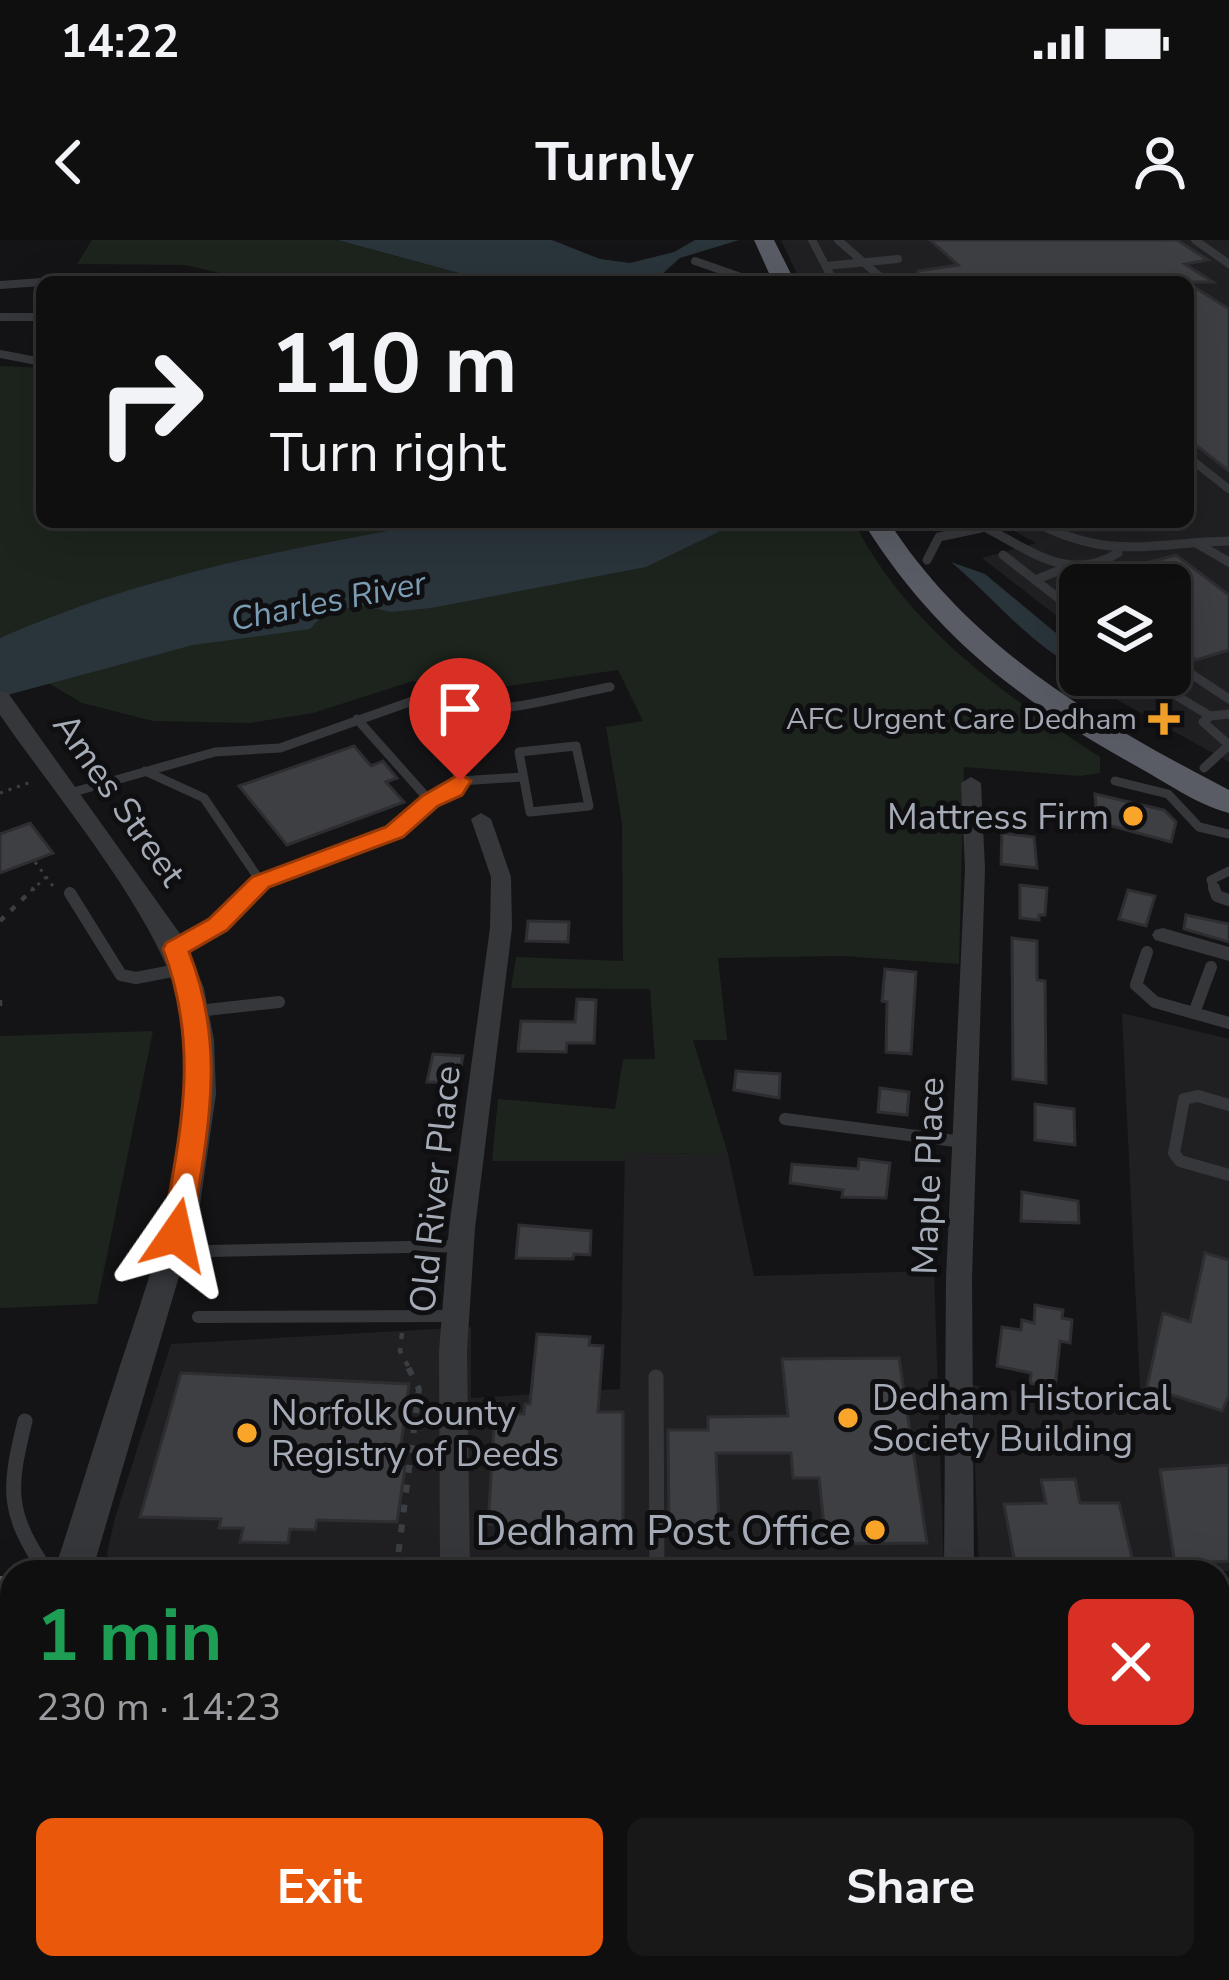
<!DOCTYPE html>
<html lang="en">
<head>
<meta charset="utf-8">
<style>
	body { margin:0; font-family:"Nunito Sans",sans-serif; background:#181819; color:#f1f3f6; height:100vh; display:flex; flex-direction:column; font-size:45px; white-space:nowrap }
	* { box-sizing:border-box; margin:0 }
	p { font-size:39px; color:#9b9c9f }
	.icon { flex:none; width:66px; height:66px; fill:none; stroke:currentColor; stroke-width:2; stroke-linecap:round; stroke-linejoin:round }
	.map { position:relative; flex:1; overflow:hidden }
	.panel { position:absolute; left:0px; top:1320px; width:1230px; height:420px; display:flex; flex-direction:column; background:#0f0f10; border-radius:36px 36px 0 0; box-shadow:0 12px 48px #0002,0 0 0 3px #2f2f30 }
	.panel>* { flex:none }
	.hud { position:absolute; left:36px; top:36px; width:1158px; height:252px; border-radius:18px; box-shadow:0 12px 48px #0002,0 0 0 3px #2f2f30; background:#0f0f10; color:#f1f3f6; overflow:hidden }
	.controls { position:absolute; left:1059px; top:324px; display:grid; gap:24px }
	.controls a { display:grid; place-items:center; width:132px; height:132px; border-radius:18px; background:#0f0f10; box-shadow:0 12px 48px #0002,0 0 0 3px #2f2f30; font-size:60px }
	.pin { position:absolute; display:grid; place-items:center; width:102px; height:102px; color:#fff; margin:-123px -51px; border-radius:50% 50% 50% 0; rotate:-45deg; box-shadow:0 0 12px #0007 }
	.pin .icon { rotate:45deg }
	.me { position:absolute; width:132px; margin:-66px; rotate:11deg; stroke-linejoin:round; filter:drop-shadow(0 0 9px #0008) }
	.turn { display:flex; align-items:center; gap:42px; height:252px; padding:0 36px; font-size:54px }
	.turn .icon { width:156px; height:156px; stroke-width:2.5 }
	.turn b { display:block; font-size:84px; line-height:102px }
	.round { display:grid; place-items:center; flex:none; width:126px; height:126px; border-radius:18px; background:#181819 }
	.headline { display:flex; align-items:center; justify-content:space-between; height:204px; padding:0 36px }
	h1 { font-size:72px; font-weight:700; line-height:90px; color:#1e9e55 }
	.cta { display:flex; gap:24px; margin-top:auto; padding:24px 36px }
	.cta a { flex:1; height:138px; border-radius:18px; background:#ea580c; color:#fff; font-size:48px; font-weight:700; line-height:138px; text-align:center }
	.cta a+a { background:#181819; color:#f1f3f6 }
	.status { display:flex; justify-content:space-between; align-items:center; height:84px; padding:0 60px; background:#0f0f10; direction:ltr }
	.status svg { height:33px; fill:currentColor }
	header { display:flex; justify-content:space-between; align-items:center; height:156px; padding:0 36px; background:#0f0f10; font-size:54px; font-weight:700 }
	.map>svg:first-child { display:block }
	.built { fill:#202023 }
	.green { fill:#1c241d }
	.water { fill:#2a343b }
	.building { fill:#3e3f43; stroke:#2e2e32; stroke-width:3 }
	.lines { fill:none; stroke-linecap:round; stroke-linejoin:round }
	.path-far2 { stroke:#3b3e42; stroke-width:3; stroke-dasharray:3 6; stroke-linecap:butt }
	.path-far1 { stroke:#3b3e42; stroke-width:4.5; stroke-dasharray:6 9; stroke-linecap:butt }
	.path { stroke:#3b3e42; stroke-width:6; stroke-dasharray:8 12; stroke-linecap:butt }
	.service-far3 { stroke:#35373b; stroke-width:8 }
	.service-far2 { stroke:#35373b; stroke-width:9 }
	.service-far1 { stroke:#35373b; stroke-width:12 }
	.service { stroke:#35373b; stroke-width:15 }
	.minor { fill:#35373b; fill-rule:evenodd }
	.tertiary { fill:#35373b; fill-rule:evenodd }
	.primary { fill:#51545b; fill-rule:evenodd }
	.trunk { fill:#595c64; fill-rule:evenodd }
	.route { fill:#ea580c; stroke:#983908; stroke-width:3 }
	.poi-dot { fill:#f9a52a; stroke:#0f0f11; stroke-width:4.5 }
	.labels { text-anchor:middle; stroke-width:10; stroke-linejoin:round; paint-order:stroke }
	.far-poi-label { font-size:30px; fill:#a6acb7; stroke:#0f0f11; text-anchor:end }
	.far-water-label { font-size:33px; font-style:italic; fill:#7b9db4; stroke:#0f0f11 }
	.street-label { font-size:36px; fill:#a6acb7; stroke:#0f0f11 }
	.poi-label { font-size:36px; fill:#a6acb7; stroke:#0f0f11; text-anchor:start }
	.near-poi-label { font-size:42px; fill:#a6acb7; stroke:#0f0f11; text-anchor:end }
</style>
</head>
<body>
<div class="status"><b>14:22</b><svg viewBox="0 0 49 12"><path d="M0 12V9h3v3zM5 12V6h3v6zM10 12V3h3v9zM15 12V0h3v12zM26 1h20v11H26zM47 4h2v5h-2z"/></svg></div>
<header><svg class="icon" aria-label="back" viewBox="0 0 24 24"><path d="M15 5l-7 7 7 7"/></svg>Turnly<svg class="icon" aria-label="person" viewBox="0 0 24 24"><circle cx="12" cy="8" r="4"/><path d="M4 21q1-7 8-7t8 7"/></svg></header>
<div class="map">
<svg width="1229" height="1740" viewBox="0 0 1229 1740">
	<rect width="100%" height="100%" fill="#141416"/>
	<!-- built -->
	<g class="built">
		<polygon points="781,0 1229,0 1229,522 1096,448 1111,442 1161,450 1180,443 1170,434 1170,345 1080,345 1080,394 982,318 1036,303 998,282 1188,282 1188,42 801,42"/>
		<polygon points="1122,773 1229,799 1229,1331 979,1332 972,1145 1141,1169"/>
		<polygon points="625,913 728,914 754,1036 934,1031 944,1332 110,1329 107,1313 115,1278 171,1104 471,1087 471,1158 620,1149"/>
		<polygon points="1218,1405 1229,1411 1229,1740 1126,1740 1123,1728 1218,1728"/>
	</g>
	<!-- green -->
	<g class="green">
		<polygon points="92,0 336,0 492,42 230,42 224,34 185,25 77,24"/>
		<polygon points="0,126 42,128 42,282 612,282 0,427"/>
		<path d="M738 282H854C907 387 1003 454 1100 517V533L1080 536 964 527 959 724 842 716 718 718 727 800H693L728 914 626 913 625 921H492L498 859 615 869 623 819H655L650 749 511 748 516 717 623 721 622 583 606 487 643 481 618 430 480 450 413 441 313 473 250 483 153 481 82 463 48 443 310 371Z"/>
		<polygon points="153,791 97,1064 0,1068 0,796"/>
	</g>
	<!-- water -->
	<g class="water">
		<polygon points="337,0 552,0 600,19 630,23 674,12 695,0 739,0 680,18 662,34 663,42 492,42"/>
		<path d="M439 282H739L646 327 431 368 391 372 360 365 324 374 310 389 193 405 0 457V398C148 334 281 310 439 282Z"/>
		<path d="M951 322 985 334 1080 413V430C1028 403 994 358 951 322Z"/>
	</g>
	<!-- building -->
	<g class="building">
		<polygon points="930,0 1177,0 1208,20 1185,24 1213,42 918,42 918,31 958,25"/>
		<polygon points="1188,43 1229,69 1229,231 1188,199"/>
		<polygon points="1176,315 1229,355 1229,410 1196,420 1170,399 1170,345 1093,345 1090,338"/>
		<polygon points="354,506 371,526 383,521 397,538 386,542 404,562 287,605 239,546"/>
		<polygon points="1095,554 1164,570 1176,582 1171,602 1097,582"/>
		<polygon points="30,583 53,613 0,633 0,594"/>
		<polygon points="1002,593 1034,597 1037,628 1001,624"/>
		<polygon points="1020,645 1047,648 1045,675 1039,675 1039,680 1020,678"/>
		<polygon points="1128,650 1155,656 1146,686 1119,679"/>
		<polygon points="1186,675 1229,684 1229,702 1184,689"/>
		<polygon points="528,681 569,682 568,702 526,701"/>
		<polygon points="1012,698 1037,701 1037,740 1045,741 1046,843 1013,839"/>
		<polygon points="885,729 916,732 911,814 886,812 887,762 882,761"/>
		<polygon points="577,759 596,760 594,803 567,803 566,812 518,811 521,781 575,782"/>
		<polygon points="433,814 463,816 458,843 427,842"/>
		<polygon points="736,831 780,834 779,858 734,850"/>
		<polygon points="880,848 909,852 907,875 878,872"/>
		<polygon points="1035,864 1074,869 1075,905 1035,900"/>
		<polygon points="859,919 890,923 886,958 842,957 843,950 790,943 792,924 858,929"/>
		<polygon points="1022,952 1078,961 1079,983 1021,981"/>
		<polygon points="519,985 591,991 590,1015 574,1014 573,1019 516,1018"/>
		<polygon points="1205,1013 1229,1020 1229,1156 1222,1171 1147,1147 1163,1073 1190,1082"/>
		<polygon points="1035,1065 1063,1070 1062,1078 1072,1080 1070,1103 1060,1101 1055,1149 1030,1143 1031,1133 997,1126 1002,1087 1021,1090 1022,1080 1034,1083"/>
		<polygon points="537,1094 590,1097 589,1105 603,1106 598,1172 623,1172 623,1284 488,1284 495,1173 524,1174 525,1164 530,1164"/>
		<polygon points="899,1118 927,1303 826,1304 819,1238 793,1238 791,1213 716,1213 719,1286 669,1286 668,1190 708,1190 708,1177 788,1176 782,1119"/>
		<polygon points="181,1133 409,1144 398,1227 405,1227 397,1282 317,1280 315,1290 290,1289 288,1303 240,1302 243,1288 219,1288 221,1279 140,1277"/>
		<polygon points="1229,1225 1229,1321 1175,1324 1160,1230"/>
		<polygon points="1075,1239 1080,1263 1119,1263 1133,1322 1015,1323 1004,1264 1046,1263 1041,1240"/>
	</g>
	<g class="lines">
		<!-- path-far2 -->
		<g class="path-far2">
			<polyline points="0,553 34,541"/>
			<polyline points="35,622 53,646"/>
			<polyline points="31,651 46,637"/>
		</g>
		<!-- path-far1 -->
		<g class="path-far1">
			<polyline points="0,681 34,648"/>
			<polyline points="0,760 0,775"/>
			<polyline points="402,1093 400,1111 408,1126"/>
		</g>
		<!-- path -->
		<polyline class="path" points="396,1332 419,1149 406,1123"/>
		<!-- service-far3 -->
		<g class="service-far3">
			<polyline points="812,0 834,42"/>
			<polyline points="838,0 886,42"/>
			<polyline points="1195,0 1229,24"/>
			<polyline points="695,21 738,36"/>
			<polyline points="826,26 898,19"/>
			<polyline points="43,42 92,42"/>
			<polyline points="0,45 42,42"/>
			<polyline points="0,114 42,122"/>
			<polyline points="1188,217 1229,249"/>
			<polyline points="974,282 980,285"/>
			<polyline points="1035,282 1040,285"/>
		</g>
		<!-- service-far2 -->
		<g class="service-far2">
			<path d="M974 282C1023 304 1065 346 1118 313"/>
			<path d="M1035 282C1111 321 1149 303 1229 301"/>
			<polyline points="1196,303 1229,322"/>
			<polyline points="1003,315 1080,375"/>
			<polyline points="927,320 939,297 981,288"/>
			<polyline points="1035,340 1068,327 1084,345"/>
			<polyline points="1170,420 1229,459"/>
			<polyline points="1177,456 1210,476 1203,482 1229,505 1204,528"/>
			<polyline points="432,466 460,541"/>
			<polyline points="1210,476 1229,474"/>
			<polyline points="357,479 430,561"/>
			<polygon points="576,506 589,566 530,572 519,512"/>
			<polyline points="145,531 204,558 261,642"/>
			<polyline points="1115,541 1168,554 1199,587 1229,594"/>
			<path d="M70 553 215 512 280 508 418 459C472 486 553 457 610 447"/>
			<polyline points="251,651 261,642 395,592 460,541 523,537"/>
			<polyline points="1215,651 1211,640 1229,631"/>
		</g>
		<!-- service-far1 -->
		<g class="service-far1">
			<polyline points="1214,648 1217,656 1229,660"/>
			<polyline points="70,653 121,735 136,738 183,729"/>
			<polyline points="175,709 218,684 255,648"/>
			<polyline points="1147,712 1136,745 1155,762 1229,783"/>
			<polyline points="197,771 279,762"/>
			<polyline points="1194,773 1211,727"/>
			<polyline points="1229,865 1198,856 1184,859 1174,913 1180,921 1229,935"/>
			<polyline points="785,879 963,902"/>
			<polyline points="210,1011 461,1006"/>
			<polyline points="198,1077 454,1076"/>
		</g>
		<!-- service -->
		<g class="service">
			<polyline points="656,1137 657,1332"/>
			<path d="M25 1181C8 1250 6 1272 47 1332"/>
		</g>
		<!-- minor -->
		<g class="minor">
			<rect x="0" y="73" width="42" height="8"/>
			<polygon points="971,537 981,543 985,629 972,1038 974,1332 944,1332 946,1038 965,629 961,543"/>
			<polygon points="481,573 491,579 511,637 512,688 475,988 467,1111 470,1332 440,1332 439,1111 449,988 490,688 491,637 471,579"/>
			<polygon points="1163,688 1229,707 1229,721 1155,700 1152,695 1155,690"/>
			<polygon points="0,1695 12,1697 12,1728 23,1728 12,1733 0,1731"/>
			<polygon points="57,1728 147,1728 152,1740 62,1740"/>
			<polygon points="349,1728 385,1728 384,1740 348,1740"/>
			<polygon points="741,1728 782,1728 777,1740 736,1740"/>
		</g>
		<!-- tertiary -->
		<g class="tertiary">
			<path d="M0 451 8 453 183 698 204 748 214 800 216 854 200 965 92 1332H54C76 1265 96 1199 118 1132 154 1020 218 858 173 742 141 656 54 553 0 475Z"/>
			<polygon points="12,1497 12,1571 0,1576 0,1502"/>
		</g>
		<!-- primary -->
		<g class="primary">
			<rect x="0" y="1336" width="12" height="42"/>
			<rect x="1218" y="1345" width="11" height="42"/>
		</g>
		<!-- trunk -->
		<g class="trunk">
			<polygon points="754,0 774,0 795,42 773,42"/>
			<path d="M863 282H889C972 410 1097 481 1229 550V573C1197 565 1166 542 1138 527 1021 462 934 396 863 282Z"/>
		</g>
	</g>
	<!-- route -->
	<path class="route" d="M460 534 471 541 462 555 438 566 403 597 269 647 227 690 189 712C228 810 207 894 191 995L187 1003H166L162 995C180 893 201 809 163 709L166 703 209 679 252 637 386 587 422 556Z"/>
	<!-- markers -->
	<g class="poi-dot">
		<path d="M1158 461h12v12h12v12h-12v12h-12v-12h-12v-12h12z"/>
		<circle cx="1133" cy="576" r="12"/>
		<circle cx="848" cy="1178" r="12"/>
		<circle cx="247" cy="1193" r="12"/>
		<circle cx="875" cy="1290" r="12"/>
	</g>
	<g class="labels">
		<!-- far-poi labels -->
		<g class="far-poi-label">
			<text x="1137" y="489">AFC Urgent Care Dedham</text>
		</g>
		<!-- far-water labels -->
		<g class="far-water-label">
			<text transform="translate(328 360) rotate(-11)" y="12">Charles River</text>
		</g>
		<!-- street labels -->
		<g class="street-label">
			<text transform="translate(120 559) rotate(55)" y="13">Ames Street</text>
			<text transform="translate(927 936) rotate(-88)" y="13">Maple Place</text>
			<text transform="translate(434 949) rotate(-84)" y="13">Old River Place</text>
		</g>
		<!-- poi labels -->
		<g class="poi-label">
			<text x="1109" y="589" text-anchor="end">Mattress Firm</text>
			<text x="872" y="1170">Dedham Historical<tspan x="872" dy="41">Society Building</tspan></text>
			<text x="271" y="1185">Norfolk County<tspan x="271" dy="41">Registry of Deeds</tspan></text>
		</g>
		<!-- near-poi labels -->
		<g class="near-poi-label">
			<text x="851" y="1305">Dedham Post Office</text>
		</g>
	</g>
</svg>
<div class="controls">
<a><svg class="icon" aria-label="layers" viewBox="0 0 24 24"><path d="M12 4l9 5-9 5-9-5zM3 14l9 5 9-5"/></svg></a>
</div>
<div class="pin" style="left:460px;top:541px;background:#d93025"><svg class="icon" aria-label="arrive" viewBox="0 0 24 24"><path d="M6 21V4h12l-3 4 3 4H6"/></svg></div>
<svg class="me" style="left:176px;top:995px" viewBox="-20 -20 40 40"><path d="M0-17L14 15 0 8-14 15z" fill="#ea580c" stroke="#fff" stroke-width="4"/></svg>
<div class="hud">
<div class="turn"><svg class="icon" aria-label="right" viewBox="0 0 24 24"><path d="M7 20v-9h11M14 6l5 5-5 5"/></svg><div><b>110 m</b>Turn right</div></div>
</div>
<section class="panel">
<div class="headline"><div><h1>1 min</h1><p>230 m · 14:23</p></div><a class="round" style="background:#d93025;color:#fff"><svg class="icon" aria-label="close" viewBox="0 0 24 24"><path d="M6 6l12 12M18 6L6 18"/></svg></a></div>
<div class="cta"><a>Exit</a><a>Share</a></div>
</section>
</div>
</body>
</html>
